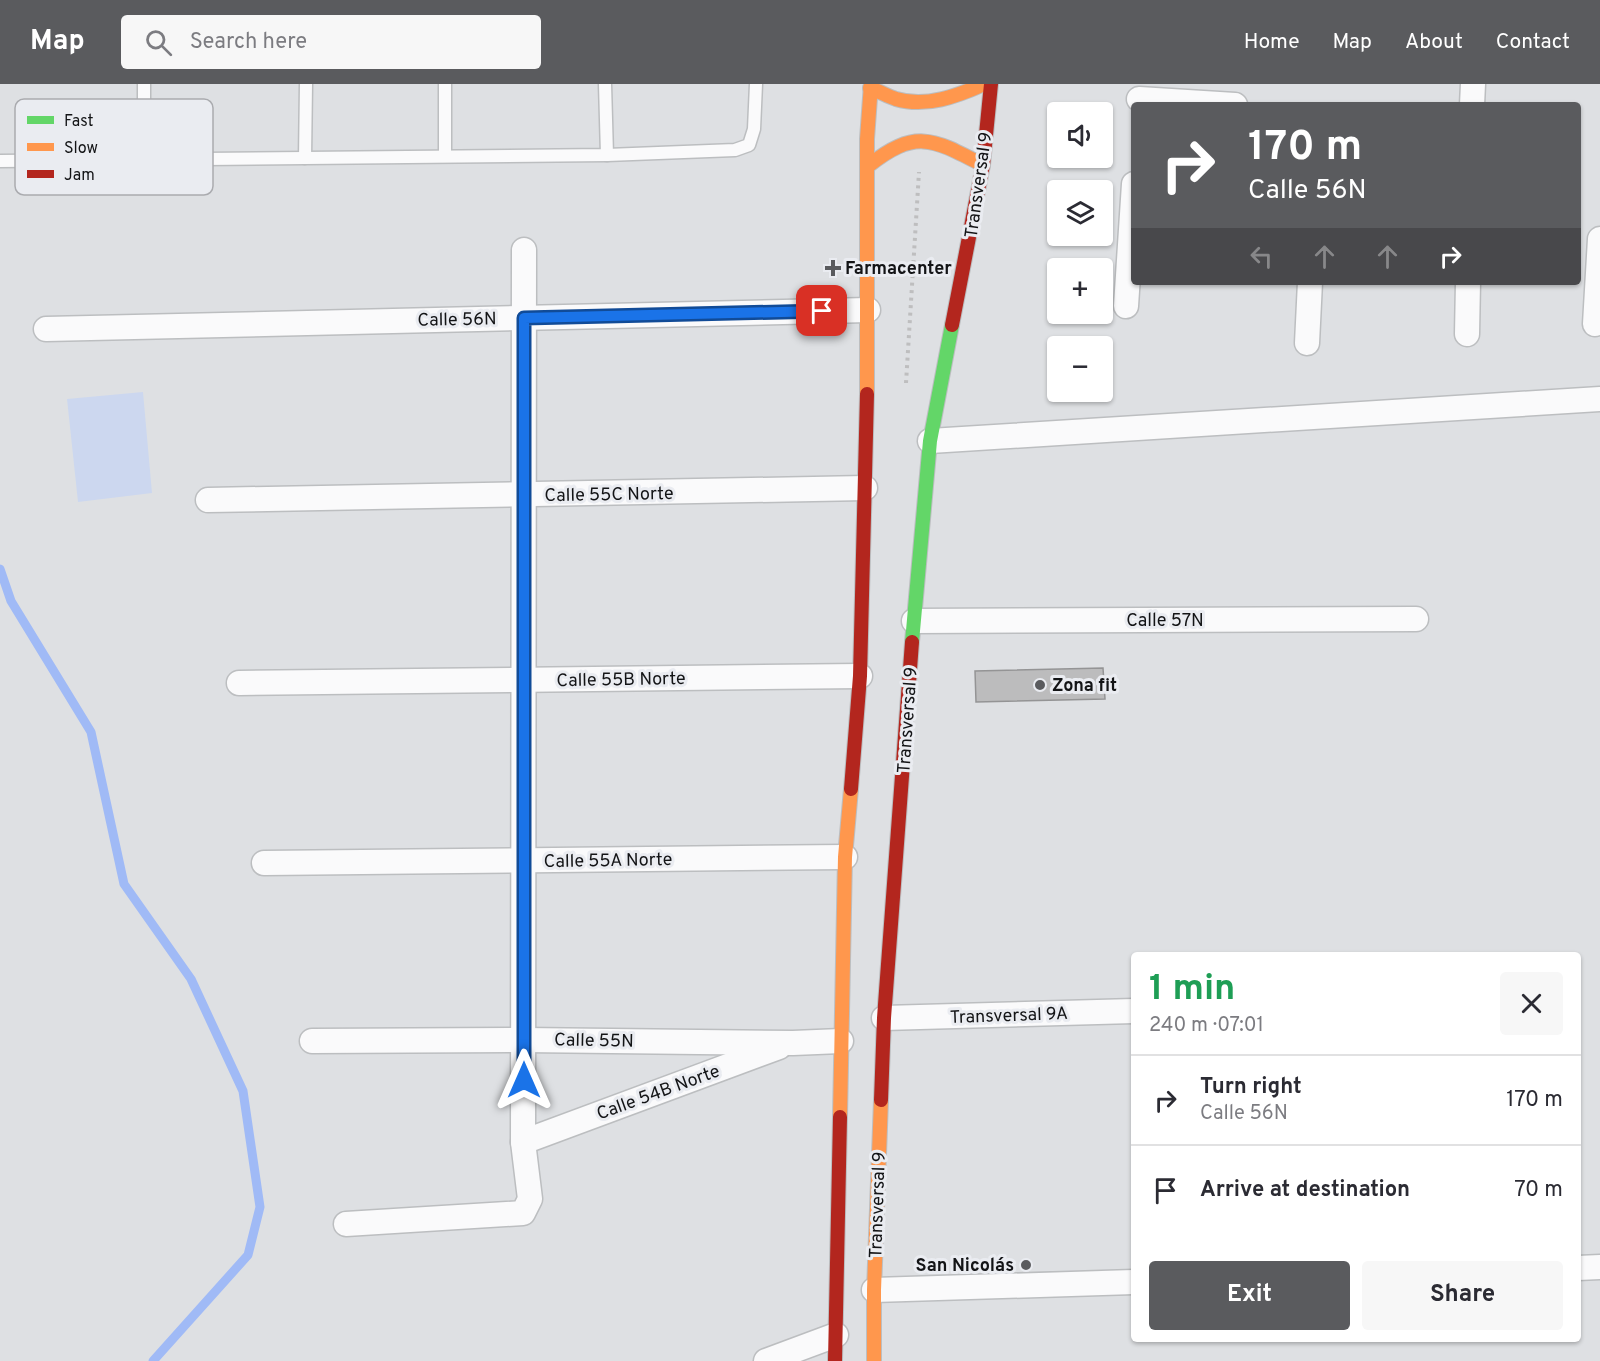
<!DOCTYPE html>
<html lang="en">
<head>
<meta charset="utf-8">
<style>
	body { margin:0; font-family:Overpass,sans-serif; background:#f7f7f7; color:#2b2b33; height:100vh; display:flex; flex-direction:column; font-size:22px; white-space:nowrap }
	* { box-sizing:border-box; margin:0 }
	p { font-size:20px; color:#7c7c81 }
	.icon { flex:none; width:33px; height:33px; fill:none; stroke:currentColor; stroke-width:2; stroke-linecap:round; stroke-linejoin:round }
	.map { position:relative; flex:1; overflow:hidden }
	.sheet { position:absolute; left:1131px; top:868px; width:450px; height:390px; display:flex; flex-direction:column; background:#fff; border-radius:6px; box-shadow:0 2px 4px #0004 }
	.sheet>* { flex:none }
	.hud { position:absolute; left:1131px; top:18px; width:450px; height:183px; border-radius:6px; box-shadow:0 2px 4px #0004; background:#5a5b5e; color:#fff; overflow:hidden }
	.fabs { position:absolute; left:1047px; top:18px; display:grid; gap:12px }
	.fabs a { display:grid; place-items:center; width:66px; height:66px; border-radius:6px; background:#fff; box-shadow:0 2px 4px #0004; font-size:30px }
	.pin { position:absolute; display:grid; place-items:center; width:51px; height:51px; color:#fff; margin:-26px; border-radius:12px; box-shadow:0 3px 9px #0006 }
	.me { position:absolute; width:66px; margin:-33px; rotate:0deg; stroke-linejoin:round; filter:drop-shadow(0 0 4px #0008) }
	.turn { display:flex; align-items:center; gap:21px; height:126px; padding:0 18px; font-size:27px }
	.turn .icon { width:78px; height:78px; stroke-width:2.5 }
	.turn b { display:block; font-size:42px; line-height:51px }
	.lanes { display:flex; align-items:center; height:57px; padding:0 18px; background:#0003; justify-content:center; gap:30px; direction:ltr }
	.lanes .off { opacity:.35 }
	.round { display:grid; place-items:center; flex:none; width:63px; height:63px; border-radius:6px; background:#f7f7f7 }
	.head { display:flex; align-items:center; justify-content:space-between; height:102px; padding:0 18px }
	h1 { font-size:36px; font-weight:700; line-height:45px; color:#1e9e55 }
	.primary-button { display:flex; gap:12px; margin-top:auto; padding:12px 18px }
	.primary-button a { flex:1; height:69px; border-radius:6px; background:#5a5b5e; color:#fff; font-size:24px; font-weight:700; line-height:69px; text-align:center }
	.primary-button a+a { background:#f7f7f7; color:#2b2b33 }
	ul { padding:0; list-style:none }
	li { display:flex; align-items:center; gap:18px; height:90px; padding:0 18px; border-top:2px solid #e1e1e2 }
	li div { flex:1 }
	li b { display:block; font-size:22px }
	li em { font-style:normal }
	header { display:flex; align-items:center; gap:36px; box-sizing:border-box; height:84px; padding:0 30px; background:#5a5b5e; color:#fff }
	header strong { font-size:28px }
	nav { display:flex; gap:33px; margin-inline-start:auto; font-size:21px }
	.search { width:420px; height:54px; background:#f7f7f7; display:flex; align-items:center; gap:15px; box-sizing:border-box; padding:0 21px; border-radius:6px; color:#7c7c81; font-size:22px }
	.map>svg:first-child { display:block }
	.green { fill:#ccd7ef }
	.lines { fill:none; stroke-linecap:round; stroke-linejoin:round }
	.stream { stroke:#a0baf6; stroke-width:9 }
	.building { fill:#bcbcbd; stroke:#949495; stroke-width:1.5 }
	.lane-casing { stroke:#bcbec0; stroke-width:15 }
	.street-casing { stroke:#bcbec0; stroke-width:27 }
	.fast-casing { stroke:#bcbec0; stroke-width:16 }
	.slow-casing { stroke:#bcbec0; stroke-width:16 }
	.jam-casing { stroke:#bcbec0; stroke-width:16 }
	.path { stroke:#bebebf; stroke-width:4; stroke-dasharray:3 4.5; stroke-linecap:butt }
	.lane { stroke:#fafafb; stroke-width:12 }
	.street { stroke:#fafafb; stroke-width:24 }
	.fast { stroke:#63d668; stroke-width:14 }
	.slow { stroke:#ff974d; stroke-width:14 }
	.jam { stroke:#b3261e; stroke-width:14 }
	.route-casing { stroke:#114b97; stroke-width:15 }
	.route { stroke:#1a73e8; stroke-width:10 }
	.poi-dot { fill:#5a5b5e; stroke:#eaecf1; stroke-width:2 }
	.labels { text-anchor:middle; stroke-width:6; stroke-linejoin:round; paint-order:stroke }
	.street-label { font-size:18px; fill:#131416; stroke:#eaecf1 }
	.poi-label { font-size:18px; font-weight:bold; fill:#131416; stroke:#eaecf1; text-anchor:start }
	.key { fill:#eaecf1; stroke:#aaabaf; stroke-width:1.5 }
	.key-label { font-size:16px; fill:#131416 }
</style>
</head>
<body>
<header>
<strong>Map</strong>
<div class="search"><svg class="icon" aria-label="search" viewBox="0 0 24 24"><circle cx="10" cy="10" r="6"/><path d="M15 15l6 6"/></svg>Search here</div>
<nav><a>Home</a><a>Map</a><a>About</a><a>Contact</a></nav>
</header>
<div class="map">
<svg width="1600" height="1277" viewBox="0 0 1600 1277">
	<rect width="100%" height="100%" fill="#dee0e3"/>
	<!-- green -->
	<polygon class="green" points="143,308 152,409 78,418 67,315"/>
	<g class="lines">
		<!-- stream -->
		<polyline class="stream" points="0,485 11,517 91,648 124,800 191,895 243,1007 260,1123 248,1171 153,1277"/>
	</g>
	<!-- building -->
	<polygon class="building" points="1103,584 1105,615 976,618 975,587"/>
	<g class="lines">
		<!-- lane casing -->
		<g class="lane-casing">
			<g id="lane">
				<polyline points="144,0 144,75"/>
				<polyline points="445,0 445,72"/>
				<polyline points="605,0 607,71"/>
				<polyline points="305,74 306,0"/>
				<polyline points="0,77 607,71 735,66 749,61 754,45 756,0"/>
			</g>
		</g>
		<!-- street casing -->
		<g class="street-casing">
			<g id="street">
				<polyline points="1139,15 1235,21"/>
				<polyline points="1472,21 1473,0"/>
				<polyline points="1126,222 1134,100"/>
				<polyline points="1595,240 1600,155"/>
				<polyline points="46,245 868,226"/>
				<polyline points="1467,250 1468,198"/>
				<polyline points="1307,259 1310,198"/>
				<polyline points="930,357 1600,315"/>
				<polyline points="208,416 865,404"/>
				<polyline points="914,537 1416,535"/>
				<polyline points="239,599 860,592"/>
				<polyline points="264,779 845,773"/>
				<polyline points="884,934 1134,927"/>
				<polyline points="312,957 524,956 793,959 841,957"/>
				<polyline points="523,1058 779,963"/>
				<polyline points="346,1140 523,1129 530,1115 523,1058 524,166"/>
				<polyline points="1578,1184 1600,1183"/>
				<polyline points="874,1206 1134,1198"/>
				<polyline points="766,1277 836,1251"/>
			</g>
		</g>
		<!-- fast casing -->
		<g class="fast-casing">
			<polyline id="fast" points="912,558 930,357 952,241"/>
		</g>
		<!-- slow casing -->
		<g class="slow-casing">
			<g id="slow">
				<path d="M870 4C879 7 887 12 896 15 926 24 957 12 984 0"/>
				<path d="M868 82C916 44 933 55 983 81"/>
				<polyline points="867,310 867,55 871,0"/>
				<polyline points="840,1033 845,773 851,705"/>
				<polyline points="874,1277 874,1206 881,1016"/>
			</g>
		</g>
		<!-- jam casing -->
		<g class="jam-casing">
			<g id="jam">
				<polyline points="952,241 983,81 991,0"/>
				<polyline points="851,705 860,592 867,310"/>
				<polyline points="881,1016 884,934 912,558"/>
				<polyline points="835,1277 840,1033"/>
			</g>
		</g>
		<!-- path -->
		<polyline class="path" points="906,299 919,88"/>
		<!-- lane -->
		<use href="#lane" class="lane"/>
		<!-- street -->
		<use href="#street" class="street"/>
		<!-- fast -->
		<use href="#fast" class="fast"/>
		<!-- slow -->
		<use href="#slow" class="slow"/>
		<!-- jam -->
		<use href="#jam" class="jam"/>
	</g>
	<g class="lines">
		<!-- route casing -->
		<g class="route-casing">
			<polyline id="route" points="524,996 524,234 822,227"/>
		</g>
		<!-- route -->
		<use href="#route" class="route"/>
	</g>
	<!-- markers -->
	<g class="poi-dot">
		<path d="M830 175h6v6h6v6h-6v6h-6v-6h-6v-6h6z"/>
		<circle cx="1040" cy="601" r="6"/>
		<circle cx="1026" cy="1181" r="6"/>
	</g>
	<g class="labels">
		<!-- street labels -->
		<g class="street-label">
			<text transform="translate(978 101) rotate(-82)" y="6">Transversal 9</text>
			<text transform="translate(457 235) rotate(-1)" y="6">Calle 56N</text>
			<text transform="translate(609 410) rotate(-1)" y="6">Calle 55C Norte</text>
			<text x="1165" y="542">Calle 57N</text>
			<text transform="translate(621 595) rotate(-1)" y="6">Calle 55B Norte</text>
			<text transform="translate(907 636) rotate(-86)" y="6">Transversal 9</text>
			<text transform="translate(608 776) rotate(-1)" y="6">Calle 55A Norte</text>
			<text transform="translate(1009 931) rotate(-2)" y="6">Transversal 9A</text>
			<text transform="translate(594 956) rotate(1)" y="6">Calle 55N</text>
			<text transform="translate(658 1008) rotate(-20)" y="6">Calle 54B Norte</text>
			<text transform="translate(877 1121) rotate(-88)" y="6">Transversal 9</text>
		</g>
		<!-- poi labels -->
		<g class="poi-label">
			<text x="845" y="190">Farmacenter</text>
			<text x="1052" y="607">Zona fit</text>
			<text x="1014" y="1187" text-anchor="end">San Nicolás</text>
		</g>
	</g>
	<!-- legend -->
	<rect x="15" y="15" width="198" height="96" rx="9" class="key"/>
	<rect x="27" y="32" width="27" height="8" fill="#63d668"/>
	<rect x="27" y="59" width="27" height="8" fill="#ff974d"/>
	<rect x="27" y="86" width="27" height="8" fill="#b3261e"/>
	<g class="key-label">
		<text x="64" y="42">Fast</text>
		<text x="64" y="69">Slow</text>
		<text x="64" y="96">Jam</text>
	</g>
</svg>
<div class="fabs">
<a><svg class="icon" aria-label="sound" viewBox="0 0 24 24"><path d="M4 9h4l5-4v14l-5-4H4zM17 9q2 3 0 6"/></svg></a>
<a><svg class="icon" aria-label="layers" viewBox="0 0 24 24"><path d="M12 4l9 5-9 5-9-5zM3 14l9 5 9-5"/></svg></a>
<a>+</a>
<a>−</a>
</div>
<div class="pin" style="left:822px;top:227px;background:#d93025"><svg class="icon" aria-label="arrive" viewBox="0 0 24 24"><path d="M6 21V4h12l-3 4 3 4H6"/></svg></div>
<svg class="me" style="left:524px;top:996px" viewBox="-20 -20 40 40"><path d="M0-17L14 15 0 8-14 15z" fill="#1a73e8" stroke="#fff" stroke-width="4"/></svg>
<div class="hud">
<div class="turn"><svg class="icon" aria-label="right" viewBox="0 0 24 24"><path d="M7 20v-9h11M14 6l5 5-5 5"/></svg><div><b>170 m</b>Calle 56N</div></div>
<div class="lanes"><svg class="icon off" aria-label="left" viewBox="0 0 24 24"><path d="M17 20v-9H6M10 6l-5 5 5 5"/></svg><svg class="icon off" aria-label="ahead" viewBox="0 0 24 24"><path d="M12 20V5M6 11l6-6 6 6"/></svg><svg class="icon off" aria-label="ahead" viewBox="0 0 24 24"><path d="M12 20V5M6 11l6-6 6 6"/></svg><svg class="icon" aria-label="right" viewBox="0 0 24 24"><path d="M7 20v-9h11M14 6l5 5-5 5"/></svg></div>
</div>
<section class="sheet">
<div class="head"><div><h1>1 min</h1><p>240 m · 07:01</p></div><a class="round"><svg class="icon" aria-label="close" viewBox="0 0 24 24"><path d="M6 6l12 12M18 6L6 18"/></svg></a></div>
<ul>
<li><svg class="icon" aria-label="right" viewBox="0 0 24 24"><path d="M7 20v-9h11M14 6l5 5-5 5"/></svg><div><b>Turn right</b><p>Calle 56N</p></div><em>170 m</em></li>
<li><svg class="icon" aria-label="arrive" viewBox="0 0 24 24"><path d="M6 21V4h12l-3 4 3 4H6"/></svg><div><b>Arrive at destination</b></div><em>70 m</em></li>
</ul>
<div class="primary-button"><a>Exit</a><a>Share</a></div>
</section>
</div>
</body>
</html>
